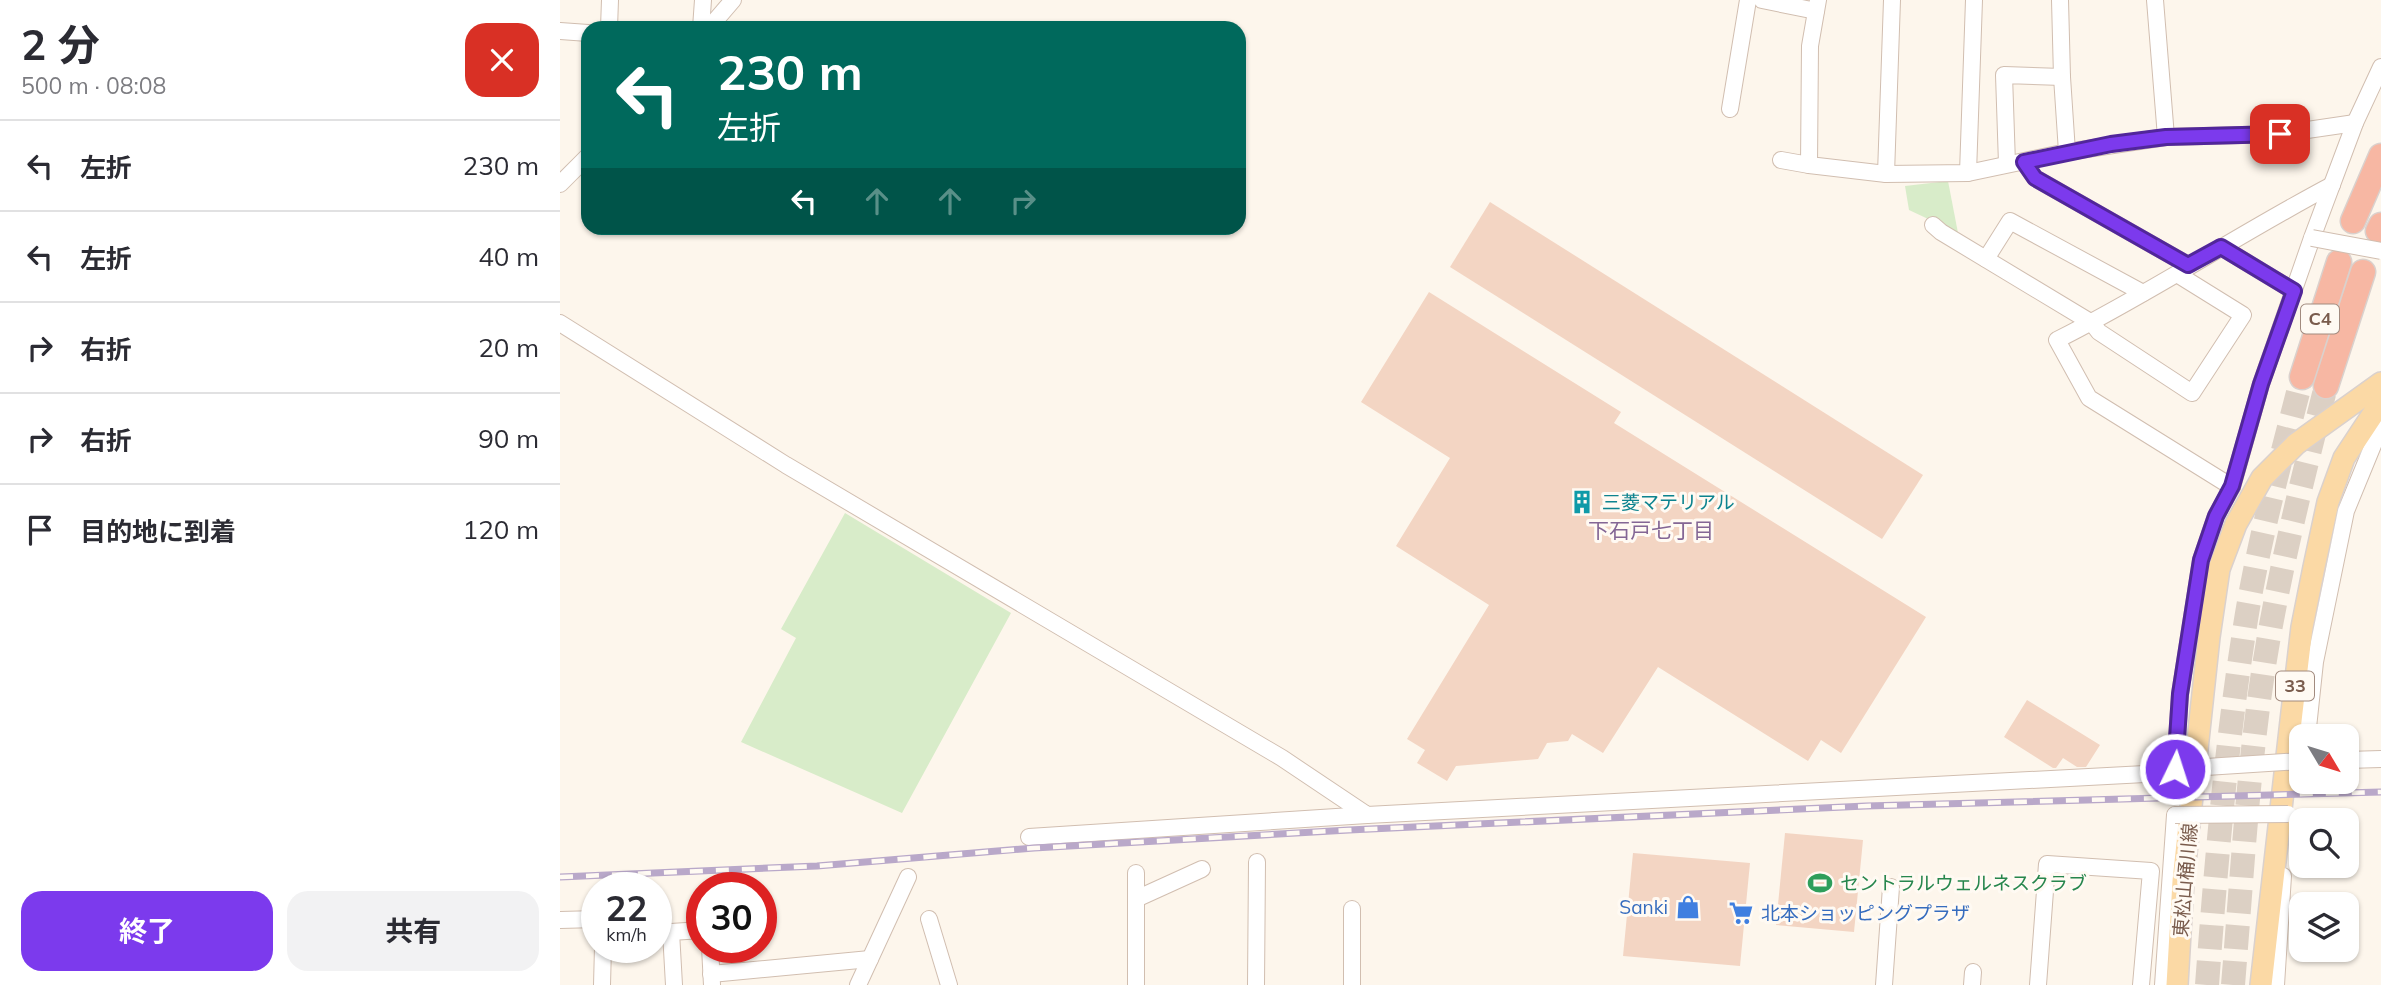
<!DOCTYPE html>
<html lang="ja">
<head>
<meta charset="utf-8">
<style>
	body { margin:0; font-family:Mulish,"Noto Sans JP",sans-serif; background:#f2f2f3; color:#2b2b33; height:100vh; display:flex; flex-direction:column; font-size:26px; white-space:nowrap }
	* { box-sizing:border-box; margin:0 }
	p { font-size:23px; color:#7c7c81 }
	.icon { flex:none; width:38px; height:38px; fill:none; stroke:currentColor; stroke-width:2; stroke-linecap:round; stroke-linejoin:round }
	.map { position:relative; flex:1; overflow:hidden }
	.side { display:flex; flex-direction:column; background:#fff; width:560px }
	.side>* { flex:none }
	.banner { position:absolute; left:21px; top:21px; width:665px; height:214px; border-radius:21px; box-shadow:0 2px 5px #0004; background:#00695c; color:#fff; overflow:hidden }
	.needle { width:46px; rotate:128deg }
	.fabs { position:absolute; left:1729px; top:724px; display:grid; gap:14px }
	.fabs a { display:grid; place-items:center; width:70px; height:70px; border-radius:14px; background:#fff; box-shadow:0 2px 5px #0004; font-size:35px }
	.speed { position:absolute; left:21px; top:872px; display:flex; gap:14px; font-size:35px; font-weight:700; text-align:center }
	.speed>* { display:grid; place-content:center; width:91px; height:91px; border-radius:50%; background:#fff; box-shadow:0 2px 5px #0004; line-height:1 }
	.speed small { font-size:18px; font-weight:400 }
	.speed .limit { border:10px solid #d22; background:#fff; color:#111 }
	.pin { position:absolute; display:grid; place-items:center; width:60px; height:60px; color:#fff; margin:-30px; border-radius:14px; box-shadow:0 4px 10px #0006 }
	.me { position:absolute; width:77px; margin:-38px; rotate:4deg; stroke-linejoin:round; filter:drop-shadow(0 0 5px #0008) }
	.turn { display:flex; align-items:center; gap:24px; height:147px; padding:0 21px; font-size:32px }
	.turn .icon { width:91px; height:91px; stroke-width:2.5 }
	.turn b { display:block; font-size:49px; line-height:60px }
	.lanes { display:flex; align-items:center; height:66px; padding:0 21px; background:#0003; justify-content:center; gap:35px; direction:ltr }
	.lanes .off { opacity:.35 }
	.round { display:grid; place-items:center; flex:none; width:74px; height:74px; border-radius:21px; background:#f2f2f3 }
	.summary { display:flex; align-items:center; justify-content:space-between; height:119px; padding:0 21px }
	h1 { font-size:42px; font-weight:700; line-height:52px }
	.action { display:flex; gap:14px; margin-top:auto; padding:14px 21px }
	.action a { flex:1; height:80px; border-radius:21px; background:#7c3aed; color:#fff; font-size:28px; font-weight:700; line-height:80px; text-align:center }
	.action a+a { background:#f2f2f3; color:#2b2b33 }
	ul { padding:0; list-style:none }
	li { display:flex; align-items:center; gap:21px; height:91px; padding:0 21px; border-top:2px solid #e1e1e2 }
	li div { flex:1 }
	li b { display:block; font-size:26px }
	li em { font-style:normal }
	main { display:flex; flex:1; min-height:0 }
	.map>svg:first-child { display:block }
	.green { fill:#d8ecc9 }
	.building { fill:#f3d5c3 }
	.lines { fill:none; stroke-linecap:round; stroke-linejoin:round }
	.highway-tunnel { stroke:#dcd0c4; stroke-width:24; stroke-dasharray:24 12; stroke-linecap:butt }
	.minor-casing { stroke:#d1beb0; stroke-width:18 }
	.major-casing { stroke:#dad1cd; stroke-width:24 }
	.highway-casing { stroke:#dad1cd; stroke-width:27 }
	.minor { stroke:#fff; stroke-width:16 }
	.major { stroke:#fbd9a5; stroke-width:21 }
	.highway { stroke:#f7b7a3; stroke-width:24 }
	.rail-casing { stroke:#b9a8c9; stroke-width:7 }
	.rail { stroke:#fffaf3; stroke-width:4.5; stroke-dasharray:13; stroke-linecap:butt }
	.minor-bridge-casing { stroke:#d1beb0; stroke-width:18; stroke-linecap:butt }
	.minor-bridge { stroke:#fff; stroke-width:16 }
	.route-casing { stroke:#51269a; stroke-width:18 }
	.route { stroke:#7c3aed; stroke-width:12 }
	.labels { text-anchor:middle; stroke-width:6; stroke-linejoin:round; paint-order:stroke }
	.shield { fill:#fffaf3; stroke:#a28b7f; stroke-width:2 }
	.shield-label { font-size:18px; font-weight:bold; fill:#7a5c4d }
	.culture-label { font-size:19px; fill:#0d838f; stroke:#fffaf3; text-anchor:start }
	.street-label { font-size:19px; fill:#7a5c4d; stroke:#fffaf3 }
	.leisure-label { font-size:19px; fill:#27864d; stroke:#fffaf3; text-anchor:start }
	.shop-label { font-size:19px; fill:#366cbe; stroke:#fffaf3; text-anchor:end }
	.neighbourhood-label { font-size:21px; fill:#846695; stroke:#fffaf3 }
</style>
</head>
<body>
<main>
<section class="side">
<div class="summary"><div><h1>2 分</h1><p>500 m · 08:08</p></div><a class="round" style="background:#d93025;color:#fff"><svg class="icon" aria-label="close" viewBox="0 0 24 24"><path d="M6 6l12 12M18 6L6 18"/></svg></a></div>
<ul>
<li><svg class="icon" aria-label="left" viewBox="0 0 24 24"><path d="M17 20v-9H6M10 6l-5 5 5 5"/></svg><div><b>左折</b></div><em>230 m</em></li>
<li><svg class="icon" aria-label="left" viewBox="0 0 24 24"><path d="M17 20v-9H6M10 6l-5 5 5 5"/></svg><div><b>左折</b></div><em>40 m</em></li>
<li><svg class="icon" aria-label="right" viewBox="0 0 24 24"><path d="M7 20v-9h11M14 6l5 5-5 5"/></svg><div><b>右折</b></div><em>20 m</em></li>
<li><svg class="icon" aria-label="right" viewBox="0 0 24 24"><path d="M7 20v-9h11M14 6l5 5-5 5"/></svg><div><b>右折</b></div><em>90 m</em></li>
<li><svg class="icon" aria-label="arrive" viewBox="0 0 24 24"><path d="M6 21V4h12l-3 4 3 4H6"/></svg><div><b>目的地に到着</b></div><em>120 m</em></li>
</ul>
<div class="action"><a>終了</a><a>共有</a></div>
</section>
<div class="map">
<svg width="1821" height="985" viewBox="0 0 1821 985">
	<rect width="100%" height="100%" fill="#fdf6ec"/>
	<!-- green -->
	<g class="green">
		<polygon points="1388,181 1398,233 1349,210 1345,186"/>
		<polygon points="285,513 451,613 342,813 181,742 236,638 221,629"/>
	</g>
	<!-- building -->
	<g class="building">
		<polygon points="930,202 1363,475 1322,539 890,267"/>
		<polygon points="869,292 1061,412 1054,423 1366,617 1281,753 1261,740 1248,761 1098,667 1043,753 1012,734 1008,741 987,743 978,759 896,766 887,781 857,763 865,750 847,739 929,605 836,546 890,458 801,402"/>
		<polygon points="1467,700 1540,745 1526,767 1517,767 1503,758 1496,768 1493,768 1444,737"/>
		<polygon points="1225,833 1303,840 1294,932 1216,925"/>
		<polygon points="1073,853 1190,863 1180,966 1063,956"/>
	</g>
	<g class="lines">
		<!-- highway-tunnel -->
		<g class="highway-tunnel">
			<path d="M1647 985C1656 865 1666 745 1685 626 1698 542 1721 459 1742 377"/>
			<path d="M1673 985C1683 865 1689 743 1711 625 1726 544 1746 465 1766 386"/>
		</g>
		<!-- minor casing -->
		<g class="minor-casing">
			<g id="minor">
				<polyline points="1202,0 1256,11"/>
				<polyline points="1258,0 1250,46 1249,165 1326,174 1408,173 1507,152 1606,137 1720,134 1795,123"/>
				<polyline points="1500,0 1502,77 1507,152"/>
				<polyline points="1595,0 1606,137"/>
				<polyline points="49,28 50,0"/>
				<polyline points="141,28 143,0"/>
				<polyline points="149,28 173,0"/>
				<polyline points="0,31 28,33"/>
				<polyline points="1170,109 1188,0"/>
				<polyline points="1221,160 1249,165"/>
				<polyline points="1464,162 1475,178 1628,265"/>
				<polyline points="1447,164 1444,75 1502,77"/>
				<polyline points="1408,173 1414,0"/>
				<polyline points="1326,174 1332,0"/>
				<polyline points="0,184 28,156"/>
				<polyline points="1373,225 1381,232 1532,323 1539,332 1632,393 1683,315 1617,274"/>
				<polyline points="1661,247 1734,291"/>
				<polyline points="1426,259 1450,221 1583,293"/>
				<polyline points="0,323 226,465 722,758 807,815 1585,774 1615,769 1620,694 1641,560 1656,516 1672,487 1701,384 1752,238 1795,123 1821,67"/>
				<path d="M1672 487 1529 398 1497 340C1591 293 1679 234 1772 185"/>
				<polyline points="1747,737 1755,662 1786,511 1818,433 1812,413"/>
				<polyline points="1787,760 1821,759"/>
				<polyline points="469,837 807,815"/>
				<polyline points="576,873 576,985"/>
				<polyline points="576,899 642,869"/>
				<polyline points="369,919 389,985"/>
				<polyline points="0,920 37,919"/>
				<polyline points="150,947 152,985"/>
				<polyline points="151,974 310,959"/>
				<polyline points="42,985 43,947"/>
				<polyline points="114,985 111,932 142,930"/>
				<polyline points="298,985 348,877"/>
				<polyline points="696,985 697,862"/>
				<polyline points="792,985 792,909"/>
				<polyline points="1324,985 1331,887"/>
				<polyline points="1412,985 1413,972"/>
				<polyline points="1478,985 1487,864 1591,871 1581,985"/>
				<polyline points="1603,985 1615,815"/>
				<polyline points="1716,985 1723,876"/>
			</g>
		</g>
		<!-- major casing -->
		<g class="major-casing">
			<g id="major">
				<polyline points="1617,985 1623,881 1649,637 1659,569 1676,524 1702,478 1736,444 1821,383"/>
				<polyline points="1701,985 1732,712 1742,627 1754,567 1768,502 1784,458 1821,402"/>
			</g>
		</g>
		<!-- highway casing -->
		<g class="highway-casing">
			<g id="highway">
				<polyline points="1793,221 1821,156"/>
				<polyline points="1818,231 1821,225"/>
				<polyline points="1742,377 1779,262"/>
				<polyline points="1766,386 1803,272"/>
			</g>
		</g>
		<!-- minor -->
		<use href="#minor" class="minor"/>
		<!-- major -->
		<use href="#major" class="major"/>
		<!-- highway -->
		<use href="#highway" class="highway"/>
		<!-- rail casing -->
		<g class="rail-casing">
			<polyline id="rail" points="0,877 257,866 474,848 789,830 1306,806 1821,792"/>
		</g>
		<!-- rail -->
		<use href="#rail" class="rail"/>
		<!-- minor-bridge casing -->
		<g class="minor-bridge-casing">
			<g id="minor-bridge">
				<polyline points="1752,238 1821,251"/>
				<polyline points="1615,769 1741,761"/>
				<polyline points="1615,815 1728,814"/>
			</g>
		</g>
		<!-- minor-bridge -->
		<use href="#minor-bridge" class="minor-bridge"/>
	</g>
	<g class="lines">
		<!-- route casing -->
		<g class="route-casing">
			<polyline id="route" points="1615,769 1620,694 1641,560 1656,516 1672,486 1701,384 1734,291 1661,247 1628,265 1475,178 1464,162 1551,144 1606,137 1720,134"/>
		</g>
		<!-- route -->
		<use href="#route" class="route"/>
	</g>
	<!-- icons -->
	<defs>
		<g id="building-bare" transform="scale(1.89)"><path d="M-4-6H4V6H1V3H-1V6H-4ZM-2.5-4.3h1.7v1.8h-1.7ZM.8-4.3h1.7v1.8H.8ZM-2.5-1h1.7V.8h-1.7ZM.8-1h1.7V.8H.8Z" fill="#0f9aa8" stroke="#fffaf3" stroke-width="2.5" paint-order="stroke"/></g>
		<g id="stadium-bare" transform="scale(1.89)"><path d="M0-5a6.5 5 0 1 0 0 10a6.5 5 0 1 0 0-10ZM-3.5-1.8h7v3.6h-7Z" fill="#2e9e5b" stroke="#fffaf3" stroke-width="2.5" paint-order="stroke"/></g>
		<g id="shop-bare" transform="scale(1.89)"><path d="M-5-2.5h2.3a2.7 3.5 0 0 1 5.4 0H5L5.5 6h-11ZM-1.5-2.5h3a1.5 2.3 0 0 0-3 0Z" fill="#3f7fe0" stroke="#fffaf3" stroke-width="2.5" paint-order="stroke"/></g>
		<g id="supermarket-bare" transform="scale(1.89)"><path d="M-6-5.5h2.5l.6 2H6L4.5 2H-2.5L-4.4-4H-6ZM-1.5 3.2a1.3 1.3 0 1 0 .1 0ZM3 3.2a1.3 1.3 0 1 0 .1 0Z" fill="#3f7fe0" stroke="#fffaf3" stroke-width="2.5" paint-order="stroke"/></g>
	</defs>
	<g fill-rule="evenodd">
		<use href="#building-bare" x="1022" y="502"/>
		<use href="#stadium-bare" x="1260" y="883"/>
		<use href="#shop-bare" x="1128" y="907"/>
		<use href="#supermarket-bare" x="1181" y="913"/>
	</g>
	<g class="labels">
		<!-- shield labels -->
		<g class="shield">
			<rect x="1741" y="304.5" width="38" height="29" rx="5"/>
			<rect x="1716" y="671.5" width="38" height="29" rx="5"/>
		</g>
		<g class="shield-label">
			<text x="1760" y="325">C4</text>
			<text x="1735" y="692">33</text>
		</g>
		<!-- culture labels -->
		<g class="culture-label">
			<text x="1042" y="509">三菱マテリアル</text>
		</g>
		<!-- street labels -->
		<g class="street-label">
			<text transform="translate(1625 880) rotate(-85)" y="7">東松山桶川線</text>
		</g>
		<!-- leisure labels -->
		<g class="leisure-label">
			<text x="1280" y="890">セントラルウェルネスクラブ</text>
		</g>
		<!-- shop labels -->
		<g class="shop-label">
			<text x="1108" y="914">Sanki</text>
			<text x="1201" y="920" text-anchor="start">北本ショッピングプラザ</text>
		</g>
		<!-- neighbourhood labels -->
		<g class="neighbourhood-label">
			<text x="1091" y="538">下石戸七丁目</text>
		</g>
	</g>
</svg>
<div class="fabs">
<a><svg class="needle" viewBox="-14 -14 28 28"><path d="M0-13l5 13h-10z" fill="#e53935"/><path d="M0 13l5-13h-10z" fill="#7c7c81"/></svg></a>
<a><svg class="icon" aria-label="search" viewBox="0 0 24 24"><circle cx="10" cy="10" r="6"/><path d="M15 15l6 6"/></svg></a>
<a><svg class="icon" aria-label="layers" viewBox="0 0 24 24"><path d="M12 4l9 5-9 5-9-5zM3 14l9 5 9-5"/></svg></a>
</div>
<div class="speed"><div>22<small>km/h</small></div><div class="limit">30</div></div>
<div class="pin" style="left:1720px;top:134px;background:#d93025"><svg class="icon" aria-label="arrive" viewBox="0 0 24 24"><path d="M6 21V4h12l-3 4 3 4H6"/></svg></div>
<svg class="me" style="left:1615px;top:769px" viewBox="-20 -20 40 40"><circle r="17" fill="#7c3aed" stroke="#fff" stroke-width="3"/><path d="M0-11L8 9 0 5-8 9z" fill="#fff"/></svg>
<div class="banner">
<div class="turn"><svg class="icon" aria-label="left" viewBox="0 0 24 24"><path d="M17 20v-9H6M10 6l-5 5 5 5"/></svg><div><b>230 m</b>左折</div></div>
<div class="lanes"><svg class="icon" aria-label="left" viewBox="0 0 24 24"><path d="M17 20v-9H6M10 6l-5 5 5 5"/></svg><svg class="icon off" aria-label="ahead" viewBox="0 0 24 24"><path d="M12 20V5M6 11l6-6 6 6"/></svg><svg class="icon off" aria-label="ahead" viewBox="0 0 24 24"><path d="M12 20V5M6 11l6-6 6 6"/></svg><svg class="icon off" aria-label="right" viewBox="0 0 24 24"><path d="M7 20v-9h11M14 6l5 5-5 5"/></svg></div>
</div>
</div>
</main>
</body>
</html>
